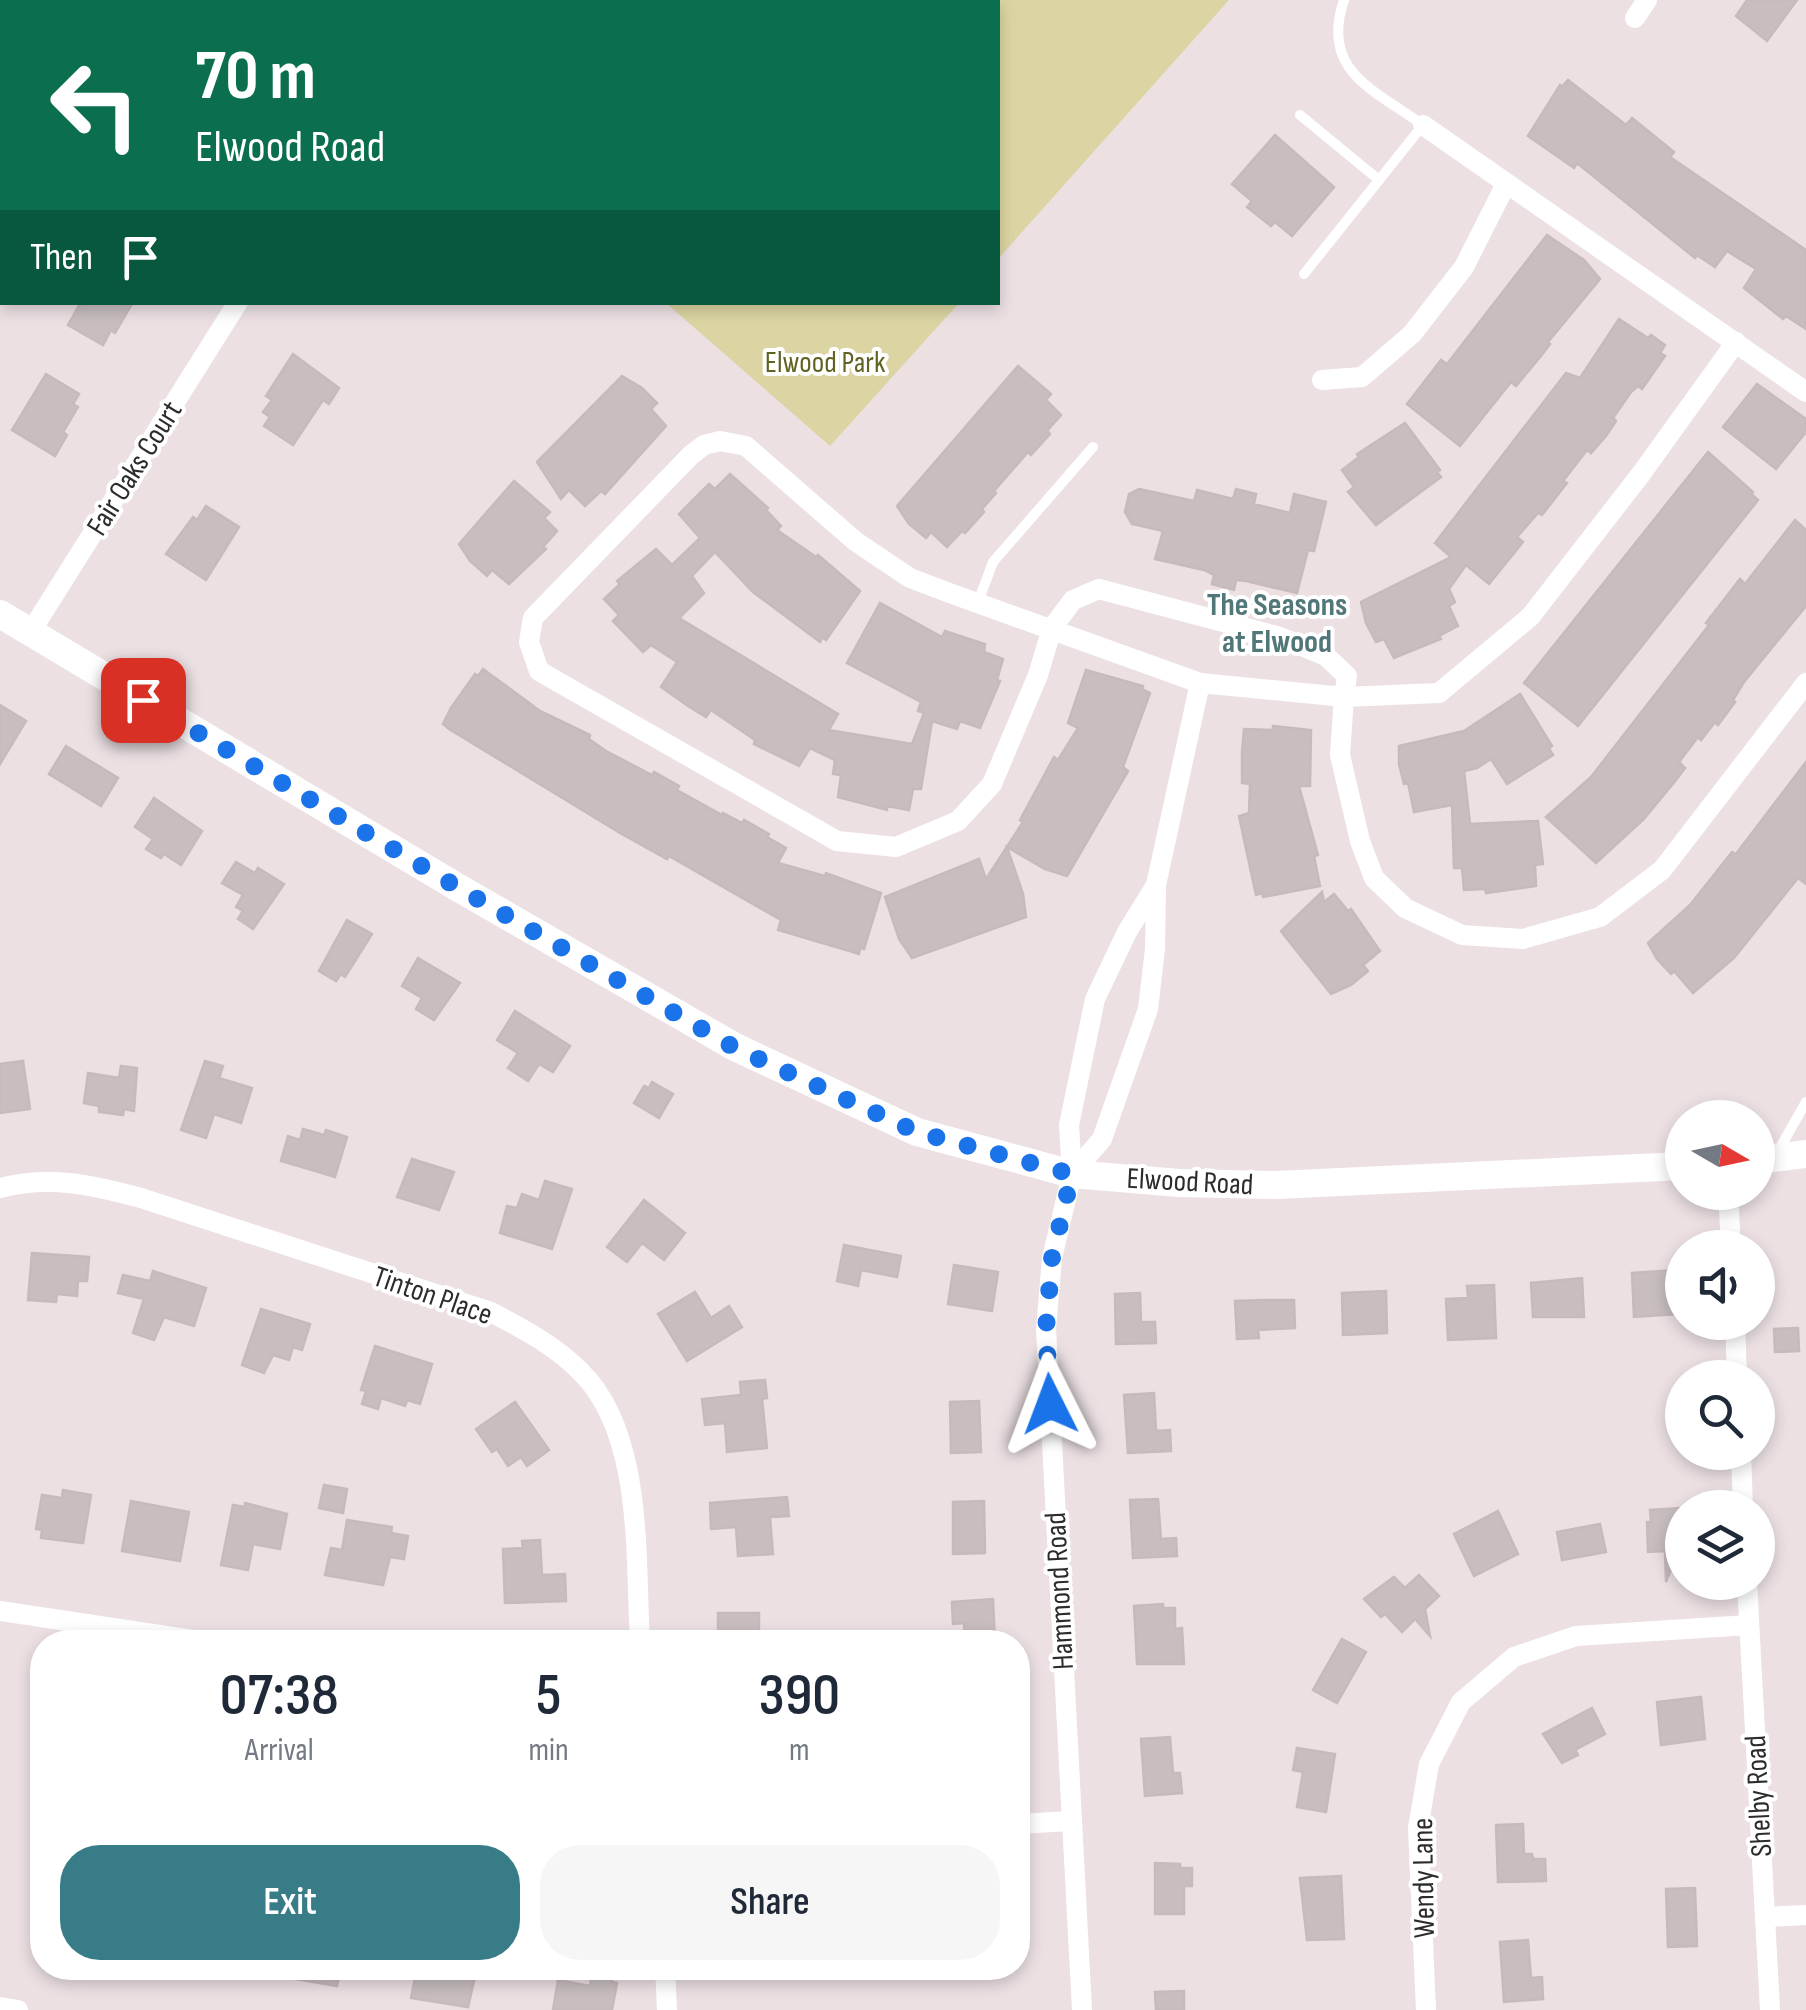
<!DOCTYPE html>
<html lang="en">
<head>
<meta charset="utf-8">
<style>
	body { margin:0; font-family:"Sofia Sans Condensed",sans-serif; background:#f6f6f7; color:#1f2937; height:100vh; display:flex; flex-direction:column; font-size:38px; white-space:nowrap }
	* { box-sizing:border-box; margin:0 }
	p { font-size:32px; color:#747a83 }
	.icon { flex:none; width:55px; height:55px; fill:none; stroke:currentColor; stroke-width:2; stroke-linecap:round; stroke-linejoin:round }
	.map { position:relative; flex:1; overflow:hidden }
	.drawer { position:absolute; left:30px; top:1630px; width:1000px; height:350px; display:flex; flex-direction:column; background:#fff; border-radius:40px; box-shadow:0 5px 15px #0003 }
	.drawer>* { flex:none }
	.banner { position:absolute; left:0px; top:0px; width:1000px; height:305px; box-shadow:0 5px 15px #0003; background:#0b6e4f; color:#fff; overflow:hidden }
	.needle { width:65px; rotate:99deg }
	.controls { position:absolute; left:1665px; top:1100px; display:grid; gap:20px }
	.controls a { display:grid; place-items:center; width:110px; height:110px; border-radius:50%; background:#fff; box-shadow:0 5px 15px #0003; font-size:50px }
	.pin { position:absolute; display:grid; place-items:center; width:85px; height:85px; color:#fff; margin:-42px; border-radius:20px; box-shadow:0 5px 15px #0006 }
	.me { position:absolute; width:110px; margin:-55px; rotate:357deg; stroke-linejoin:round; filter:drop-shadow(0 0 8px #0008) }
	.turn { display:flex; align-items:center; gap:35px; height:210px; padding:0 30px; font-size:45px }
	.turn .icon { width:130px; height:130px; stroke-width:2.5 }
	.turn b { display:block; font-size:70px; line-height:85px }
	.then { display:flex; align-items:center; height:95px; padding:0 30px; background:#0003; gap:20px; font-size:38px }
	.eta { display:flex; justify-content:space-evenly; align-items:center; height:170px; text-align:center }
	.eta b { font-size:60px; font-weight:600; line-height:70px }
	.button { display:flex; gap:20px; margin-top:auto; padding:20px 30px }
	.button a { flex:1; height:115px; border-radius:40px; background:#377c86; color:#fff; font-size:40px; font-weight:600; line-height:115px; text-align:center }
	.button a+a { background:#f6f6f7; color:#1f2937 }
	.map>svg:first-child { display:block }
	.green { fill:#dcd5a3 }
	.building { fill:#c8bec0; stroke:#c7babc; stroke-width:2.5 }
	.lines { fill:none; stroke-linecap:round; stroke-linejoin:round }
	.service { stroke:#fff; stroke-width:10 }
	.minor { stroke:#fff; stroke-width:20 }
	.secondary { stroke:#fff; stroke-width:28 }
	.route { stroke:#1a73e8; stroke-width:18; stroke-dasharray:0 32.4 }
	.labels { text-anchor:middle; stroke-width:8; stroke-linejoin:round; paint-order:stroke }
	.park-label { font-size:30px; fill:#626223; stroke:#fff }
	.street-label { font-size:30px; fill:#2c2c2c; stroke:#fff }
	.neighbourhood-label { font-size:32px; font-weight:bold; fill:#517778; stroke:#fff }
</style>
</head>
<body>
<div class="map">
<svg width="1806" height="2010" viewBox="0 0 1806 2010">
	<rect width="100%" height="100%" fill="#ece0e3"/>
	<!-- green -->
	<g class="green">
		<polygon points="321,0 1229,0 998,259 998,2"/>
		<polygon points="666,303 959,303 830,446"/>
	</g>
	<!-- building -->
	<g class="building">
		<polygon points="1747,0 1797,0 1767,41 1736,16"/>
		<polygon points="1568,80 1626,125 1632,118 1674,152 1670,157 1806,250 1806,329 1786,316 1783,319 1744,288 1756,269 1727,251 1715,267 1697,255 1695,258 1577,163 1574,168 1528,136 1560,85 1562,87"/>
		<polygon points="1275,135 1334,187 1292,236 1275,222 1271,226 1247,207 1252,201 1232,184"/>
		<polygon points="1547,235 1584,260 1600,279 1548,342 1550,344 1541,356 1516,386 1511,382 1460,446 1407,404 1441,360 1447,364"/>
		<polygon points="81,302 133,302 115,333 111,330 103,345 68,325"/>
		<polygon points="1619,319 1648,338 1651,335 1665,345 1660,353 1665,356 1642,389 1638,386 1631,392 1613,418 1616,421 1606,436 1591,453 1587,450 1563,481 1567,483 1542,515 1538,513 1517,537 1523,542 1489,584 1466,565 1449,589 1455,602 1449,606 1458,626 1439,636 1441,639 1394,658 1384,639 1376,642 1366,623 1361,602 1451,557 1435,543 1566,373 1580,378"/>
		<polygon points="293,354 339,388 329,404 323,400 293,445 264,426 270,417 263,412 272,400 266,396"/>
		<polygon points="1018,366 1051,394 1046,400 1061,415 1047,431 1050,434 1031,455 1028,452 994,491 996,493 982,509 984,512 965,533 962,531 947,547 931,532 926,538 909,524 897,506"/>
		<polygon points="46,374 79,394 73,404 78,407 63,432 67,435 55,456 12,430"/>
		<polygon points="622,376 642,388 657,403 651,409 666,426 605,494 601,491 585,506 569,490 561,499 537,462"/>
		<polygon points="1757,384 1806,419 1806,432 1776,469 1723,427"/>
		<polygon points="1405,423 1440,470 1437,472 1441,477 1376,525 1348,492 1354,487 1342,470 1359,457 1357,454"/>
		<polygon points="1708,452 1753,492 1751,494 1758,500 1578,726 1524,683"/>
		<polygon points="730,474 768,508 766,510 781,526 777,530 816,557 818,555 860,591 826,640 823,637 820,642 753,592 715,552 692,576 704,593 679,618 838,714 829,730 912,744 924,713 918,711 921,702 847,663 880,603 942,637 945,631 985,644 984,652 1003,659 997,680 1000,681 980,728 960,721 957,729 932,721 921,789 913,789 909,810 887,806 887,810 838,797 841,775 833,774 835,760 810,748 799,766 754,744 755,740 711,710 706,717 688,706 661,687 677,662 651,645 643,652 613,621 619,615 604,599 620,584 617,581 656,549 672,565 700,538 679,514 709,484 715,489"/>
		<polygon points="514,481 550,512 544,518 557,531 543,547 546,549 509,584 492,570 487,576 470,561 459,544"/>
		<polygon points="1139,489 1194,501 1197,490 1233,499 1236,489 1256,494 1254,504 1290,513 1294,494 1326,502 1314,551 1308,550 1297,593 1246,581 1236,580 1234,590 1212,584 1214,575 1204,570 1155,559 1163,531 1132,524 1125,512 1129,494"/>
		<polygon points="206,506 239,527 206,580 166,554 193,517 197,520"/>
		<polygon points="1795,520 1806,530 1806,606 1744,682 1733,700 1735,702 1718,725 1715,722 1701,740 1698,737 1679,762 1685,768 1676,780 1644,819 1596,863 1546,817 1591,777 1709,625 1706,623 1740,579 1745,584"/>
		<polygon points="483,669 540,711 590,735 589,739 606,751 652,775 654,772 679,786 677,790 722,815 723,813 742,823 744,820 769,834 767,837 786,848 778,863 825,876 826,873 881,893 864,949 860,948 859,954 778,930 781,920 669,856 667,859 620,833 449,729 443,724 451,708 475,674 478,676"/>
		<polygon points="1086,670 1143,686 1142,689 1150,693 1123,767 1128,771 1067,876 1045,869 1007,847 1023,894 1026,917 912,958 899,939 885,897 979,859 986,879 1023,822 1020,820 1054,757 1058,760 1078,728 1068,723"/>
		<polygon points="1520,694 1552,746 1549,748 1553,755 1507,784 1491,759 1477,768 1464,771 1470,824 1538,821 1543,864 1535,865 1536,886 1486,893 1485,889 1464,890 1462,868 1454,868 1452,805 1414,812 1408,783 1404,784 1399,764 1399,746 1464,731"/>
		<polygon points="0,705 26,721 0,764"/>
		<polygon points="1273,726 1311,730 1310,786 1299,786 1318,855 1314,856 1320,886 1263,897 1263,893 1256,895 1239,816 1249,813 1250,784 1242,783 1242,752 1244,729 1273,730"/>
		<polygon points="66,746 118,778 101,806 49,774"/>
		<polygon points="1806,762 1806,884 1798,878 1734,958 1693,993 1674,971 1671,974 1657,959 1648,943 1690,905 1732,852 1736,854"/>
		<polygon points="154,798 202,831 181,865 164,854 161,858 146,849 153,839 135,827"/>
		<polygon points="236,862 255,873 258,868 284,884 253,929 238,919 243,911 236,907 243,895 222,883"/>
		<polygon points="1322,892 1324,902 1334,894 1348,911 1351,909 1380,951 1363,965 1368,971 1351,985 1331,994 1281,931"/>
		<polygon points="347,920 372,934 345,977 341,974 336,981 319,971"/>
		<polygon points="418,958 460,983 434,1020 416,1009 422,998 402,986"/>
		<polygon points="515,1011 570,1046 553,1072 539,1064 528,1081 508,1068 518,1053 497,1040"/>
		<polygon points="23,1061 30,1109 0,1113 0,1064"/>
		<polygon points="205,1061 223,1066 219,1078 252,1088 241,1123 214,1114 206,1138 181,1130"/>
		<polygon points="121,1066 137,1068 134,1111 124,1109 123,1115 99,1112 99,1106 84,1103 88,1073 119,1078"/>
		<polygon points="652,1082 673,1094 659,1118 634,1103 644,1086 649,1088"/>
		<polygon points="303,1129 324,1135 326,1130 347,1137 335,1177 281,1161 288,1136 300,1140"/>
		<polygon points="412,1159 454,1172 439,1210 397,1197"/>
		<polygon points="545,1181 572,1189 552,1249 500,1233 507,1206 517,1208 522,1194 539,1200"/>
		<polygon points="644,1200 685,1233 664,1260 642,1243 627,1262 607,1247"/>
		<polygon points="844,1245 901,1256 897,1277 861,1270 858,1286 837,1281"/>
		<polygon points="32,1253 89,1257 87,1281 78,1281 77,1296 57,1294 56,1302 28,1300"/>
		<polygon points="954,1265 998,1272 992,1311 948,1304"/>
		<polygon points="1675,1270 1678,1314 1634,1317 1632,1273"/>
		<polygon points="153,1271 206,1288 194,1326 164,1317 154,1340 133,1333 144,1299 118,1293 123,1275 150,1281"/>
		<polygon points="1582,1278 1584,1317 1533,1317 1531,1283"/>
		<polygon points="1494,1285 1496,1338 1448,1340 1446,1299 1468,1298 1467,1286"/>
		<polygon points="1386,1291 1387,1333 1343,1335 1342,1293"/>
		<polygon points="695,1292 711,1318 729,1306 742,1327 687,1361 658,1314"/>
		<polygon points="1140,1293 1141,1322 1155,1322 1156,1343 1116,1344 1115,1294"/>
		<polygon points="1265,1300 1294,1300 1295,1328 1258,1330 1259,1338 1237,1339 1235,1301"/>
		<polygon points="261,1309 310,1324 302,1350 293,1347 289,1360 273,1355 264,1373 242,1365"/>
		<polygon points="1798,1328 1799,1351 1775,1352 1774,1329"/>
		<polygon points="375,1346 432,1364 420,1404 407,1400 405,1406 381,1398 378,1409 362,1404 366,1391 361,1390"/>
		<polygon points="765,1380 767,1398 762,1399 767,1448 727,1452 725,1423 705,1425 702,1399 741,1395 740,1382"/>
		<polygon points="1154,1393 1156,1431 1170,1430 1171,1451 1128,1453 1124,1395"/>
		<polygon points="979,1401 981,1452 951,1453 950,1402"/>
		<polygon points="515,1402 549,1450 527,1466 521,1457 508,1466 497,1449 492,1452 476,1429"/>
		<polygon points="324,1485 347,1489 343,1513 319,1508"/>
		<polygon points="63,1490 91,1495 83,1543 41,1538 42,1530 36,1529 42,1495 62,1498"/>
		<polygon points="787,1497 789,1516 770,1517 773,1554 738,1556 736,1527 711,1529 710,1503"/>
		<polygon points="1158,1499 1161,1539 1176,1538 1177,1556 1133,1558 1130,1500"/>
		<polygon points="131,1501 189,1512 180,1561 122,1551"/>
		<polygon points="984,1501 985,1553 953,1554 953,1502"/>
		<polygon points="245,1503 287,1514 280,1549 253,1544 248,1570 221,1565 233,1505 245,1507"/>
		<polygon points="1680,1508 1682,1549 1679,1549 1666,1582 1665,1551 1648,1552 1647,1522 1651,1522 1650,1510"/>
		<polygon points="1498,1511 1518,1554 1474,1576 1454,1534"/>
		<polygon points="347,1520 392,1527 391,1533 408,1536 404,1559 390,1557 383,1585 325,1575 331,1548 342,1550"/>
		<polygon points="1600,1524 1606,1552 1562,1560 1557,1532"/>
		<polygon points="540,1540 542,1575 565,1574 566,1601 505,1603 503,1549 523,1548 522,1541"/>
		<polygon points="1419,1575 1439,1596 1425,1609 1430,1636 1415,1619 1402,1632 1385,1614 1381,1617 1364,1599 1394,1577 1405,1588"/>
		<polygon points="993,1599 995,1642 965,1642 964,1623 953,1624 952,1602"/>
		<polygon points="1163,1604 1163,1608 1175,1608 1175,1629 1182,1628 1184,1664 1137,1664 1134,1606"/>
		<rect x="718" y="1613" width="41" height="29"/>
		<polygon points="1342,1639 1366,1652 1337,1703 1313,1690"/>
		<polygon points="1701,1697 1705,1739 1661,1745 1657,1702"/>
		<polygon points="1592,1708 1605,1734 1575,1750 1578,1755 1562,1763 1543,1734"/>
		<polygon points="1170,1737 1173,1773 1180,1773 1182,1793 1145,1796 1141,1739"/>
		<polygon points="1297,1748 1335,1754 1326,1812 1297,1807 1303,1772 1293,1770"/>
		<polygon points="1523,1824 1524,1854 1532,1854 1533,1859 1545,1859 1546,1881 1498,1882 1496,1825"/>
		<polygon points="1155,1863 1180,1864 1180,1868 1192,1868 1192,1886 1184,1886 1184,1914 1155,1914"/>
		<polygon points="1341,1876 1344,1939 1307,1940 1300,1878"/>
		<polygon points="1695,1888 1697,1946 1668,1947 1666,1889"/>
		<polygon points="1528,1940 1531,1978 1542,1977 1543,1999 1504,2002 1500,1942"/>
		<polygon points="285,1968 341,1968 337,1986 284,1977"/>
		<polygon points="417,1968 477,1968 468,2007 411,1998"/>
		<polygon points="593,1968 615,1968 612,1982 617,1983 612,2010 553,2010 558,1980 590,1986"/>
		<polygon points="1184,1991 1184,2010 1156,2010 1155,1992"/>
	</g>
	<g class="lines">
		<!-- service -->
		<g class="service">
			<polyline points="1300,115 1379,180"/>
			<path d="M1304 274 1423 125C1373 89 1320 71 1344 0"/>
			<polyline points="978,602 993,562 1093,447"/>
			<polyline points="1777,1153 1806,1102"/>
		</g>
		<!-- minor -->
		<g class="minor">
			<polyline points="1635,18 1647,0"/>
			<polyline points="1423,125 1806,392"/>
			<polyline points="1736,342 1641,474 1530,617 1439,693 1344,697 1347,676 1326,656 1280,637 1099,589 1073,600 1052,628 1038,675 992,784 958,821 896,847 837,841 539,671 529,642 533,618 691,455 704,445 720,441 746,446 855,541 910,578 955,595 1200,683 1344,697 1340,755 1360,841 1374,878 1405,908 1462,935 1523,939 1600,917 1662,870 1806,683"/>
			<polyline points="1322,380 1362,377 1412,334 1464,267 1506,184"/>
			<polyline points="30,633 238,302"/>
			<polyline points="1072,1174 1102,1139 1148,1009 1155,949 1156,885 1200,683"/>
			<path d="M0 1188C49 1175 93 1185 141 1198L491 1312C523 1329 554 1345 580 1371 644 1433 635 1559 640 1642"/>
			<polyline points="1728,1192 1731,1248"/>
			<polyline points="1735,1322 1737,1378"/>
			<polyline points="1741,1452 1743,1508"/>
			<polyline points="1747,1582 1770,2010"/>
			<polyline points="0,1611 206,1642"/>
			<polyline points="1018,1824 1071,1821"/>
			<polyline points="1765,1917 1806,1915"/>
			<polyline points="665,1968 667,2010"/>
			<polyline points="0,2007 18,2010"/>
			<polyline points="1082,2010 1046,1329 1052,1258 1072,1174 1069,1125 1095,999 1127,932 1156,885"/>
			<polyline points="1426,2010 1418,1828 1429,1764 1461,1702 1514,1657 1576,1636 1749,1625"/>
		</g>
		<!-- secondary -->
		<g class="secondary">
			<polyline points="0,614 457,887 735,1047 917,1132 1072,1174 1179,1183 1276,1185 1682,1166"/>
			<polyline points="1758,1160 1806,1154"/>
		</g>
	</g>
	<g class="lines">
		<!-- route -->
		<polyline class="route" points="143,700 457,887 735,1048 917,1132 1072,1174 1052,1258 1046,1329 1050,1404"/>
	</g>
	<g class="labels">
		<!-- park labels -->
		<g class="park-label">
			<text x="825" y="372">Elwood Park</text>
		</g>
		<!-- street labels -->
		<g class="street-label">
			<text transform="translate(134 468) rotate(-58)" y="10">Fair Oaks Court</text>
			<text transform="translate(1190 1181) rotate(3)" y="10">Elwood Road</text>
			<text transform="translate(433 1295) rotate(19)" y="10">Tinton Place</text>
			<text transform="translate(1059 1591) rotate(-93)" y="10">Hammond Road</text>
			<text transform="translate(1758 1796) rotate(-93)" y="10">Shelby Road</text>
			<text transform="translate(1423 1878) rotate(-91)" y="10">Wendy Lane</text>
		</g>
		<!-- neighbourhood labels -->
		<g class="neighbourhood-label">
			<text x="1277" y="615">The Seasons<tspan x="1277" dy="37">at Elwood</tspan></text>
		</g>
	</g>
</svg>
<div class="controls">
<a><svg class="needle" viewBox="-14 -14 28 28"><path d="M0-13l5 13h-10z" fill="#e53935"/><path d="M0 13l5-13h-10z" fill="#747a83"/></svg></a>
<a><svg class="icon" aria-label="sound" viewBox="0 0 24 24"><path d="M4 9h4l5-4v14l-5-4H4zM17 9q2 3 0 6"/></svg></a>
<a><svg class="icon" aria-label="search" viewBox="0 0 24 24"><circle cx="10" cy="10" r="6"/><path d="M15 15l6 6"/></svg></a>
<a><svg class="icon" aria-label="layers" viewBox="0 0 24 24"><path d="M12 4l9 5-9 5-9-5zM3 14l9 5 9-5"/></svg></a>
</div>
<div class="pin" style="left:143px;top:700px;background:#d93025"><svg class="icon" aria-label="arrive" viewBox="0 0 24 24"><path d="M6 21V4h12l-3 4 3 4H6"/></svg></div>
<svg class="me" style="left:1050px;top:1404px" viewBox="-20 -20 40 40"><path d="M0-17L14 15 0 8-14 15z" fill="#1a73e8" stroke="#fff" stroke-width="4"/></svg>
<div class="banner">
<div class="turn"><svg class="icon" aria-label="left" viewBox="0 0 24 24"><path d="M17 20v-9H6M10 6l-5 5 5 5"/></svg><div><b>70 m</b>Elwood Road</div></div>
<div class="then">Then<svg class="icon" aria-label="arrive" viewBox="0 0 24 24"><path d="M6 21V4h12l-3 4 3 4H6"/></svg></div>
</div>
<section class="drawer">
<div class="eta">
<div><b>07:38</b><p>Arrival</p></div>
<div><b>5</b><p>min</p></div>
<div><b>390</b><p>m</p></div>
</div>
<div class="button"><a>Exit</a><a>Share</a></div>
</section>
</div>
</body>
</html>
